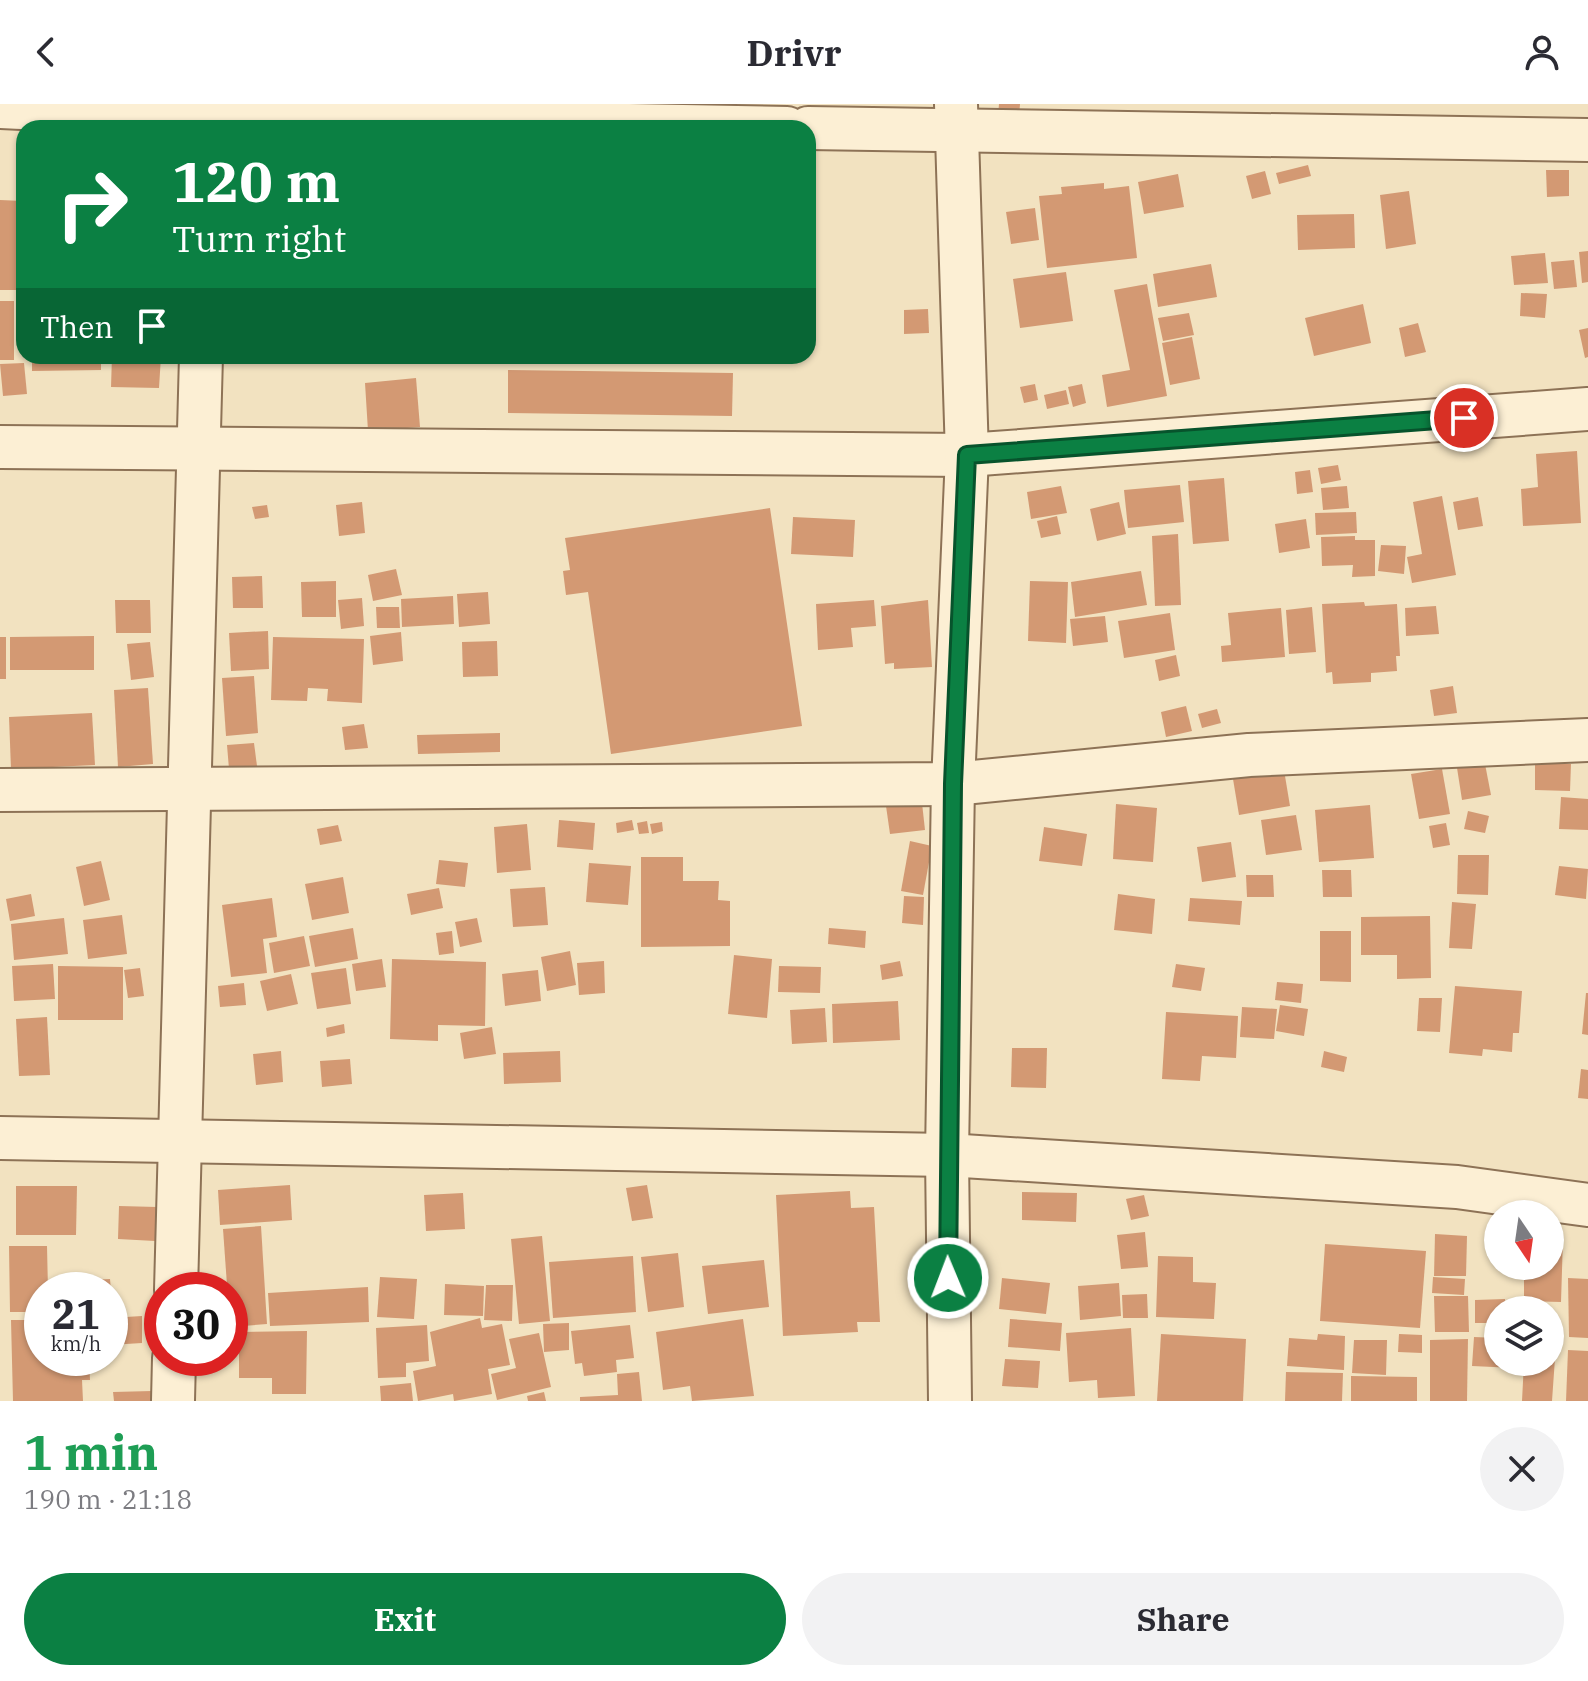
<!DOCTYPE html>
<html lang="en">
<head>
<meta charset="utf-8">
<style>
	body { margin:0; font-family:"IBM Plex Serif",serif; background:#f2f2f3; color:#2b2b33; height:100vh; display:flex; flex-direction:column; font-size:30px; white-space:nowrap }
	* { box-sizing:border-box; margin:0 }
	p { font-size:26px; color:#7c7c81 }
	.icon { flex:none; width:44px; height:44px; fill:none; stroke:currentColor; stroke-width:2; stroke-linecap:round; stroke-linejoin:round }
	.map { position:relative; height:1297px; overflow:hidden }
	.details { display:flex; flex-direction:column; background:#fff; flex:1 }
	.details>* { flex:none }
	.banner { position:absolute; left:16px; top:16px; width:800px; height:244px; border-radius:24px; box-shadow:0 2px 6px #0004; background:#0b8043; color:#fff; overflow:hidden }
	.needle { width:52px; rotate:167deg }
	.tools { position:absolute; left:1484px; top:1096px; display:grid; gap:16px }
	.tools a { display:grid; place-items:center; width:80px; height:80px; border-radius:50%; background:#fff; box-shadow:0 2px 6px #0004; font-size:40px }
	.speed { position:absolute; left:24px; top:1168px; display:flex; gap:16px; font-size:40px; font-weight:700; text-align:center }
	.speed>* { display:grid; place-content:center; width:104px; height:104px; border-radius:50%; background:#fff; box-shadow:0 2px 6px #0004; line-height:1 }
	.speed small { font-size:20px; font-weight:400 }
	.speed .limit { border:12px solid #d22; background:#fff; color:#111 }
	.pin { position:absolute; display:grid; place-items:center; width:68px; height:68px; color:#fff; margin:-34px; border:4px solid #fff; border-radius:50%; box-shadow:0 2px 8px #0007 }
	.me { position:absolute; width:88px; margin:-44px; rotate:359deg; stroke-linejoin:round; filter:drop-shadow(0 0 6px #0008) }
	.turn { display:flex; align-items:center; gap:28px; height:168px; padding:0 24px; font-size:36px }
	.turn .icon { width:104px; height:104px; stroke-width:2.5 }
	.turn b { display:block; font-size:56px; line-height:68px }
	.then { display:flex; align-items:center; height:76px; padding:0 24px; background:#0003; gap:16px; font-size:30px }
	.round { display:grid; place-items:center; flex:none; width:84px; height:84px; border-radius:42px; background:#f2f2f3 }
	.head { display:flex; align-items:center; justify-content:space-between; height:136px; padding:0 24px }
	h1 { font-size:48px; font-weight:700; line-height:60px; color:#1e9e55 }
	.primary-button { display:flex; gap:16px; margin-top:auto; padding:16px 24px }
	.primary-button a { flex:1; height:92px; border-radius:48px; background:#0b8043; color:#fff; font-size:32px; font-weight:700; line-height:92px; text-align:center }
	.primary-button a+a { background:#f2f2f3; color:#2b2b33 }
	header { display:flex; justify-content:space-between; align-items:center; height:104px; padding:0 24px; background:#fff; font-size:36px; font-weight:700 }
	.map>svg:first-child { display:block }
	.building { fill:#d39973 }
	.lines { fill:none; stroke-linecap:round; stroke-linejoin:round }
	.street-casing { stroke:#8d7256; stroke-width:46 }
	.street { stroke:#fcefd4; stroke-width:42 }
	.route-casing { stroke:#07532c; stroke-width:20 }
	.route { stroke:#0b8043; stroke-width:14 }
</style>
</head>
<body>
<header><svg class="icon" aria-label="back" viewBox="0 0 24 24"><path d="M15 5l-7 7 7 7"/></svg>Drivr<svg class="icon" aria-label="person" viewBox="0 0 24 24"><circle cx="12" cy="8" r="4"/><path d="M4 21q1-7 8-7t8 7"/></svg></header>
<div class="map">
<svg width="1588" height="1297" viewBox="0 0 1588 1297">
	<rect width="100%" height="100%" fill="#f2e2c0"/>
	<!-- building -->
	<g class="building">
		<polygon points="999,0 1020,0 1019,13 998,11"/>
		<polygon points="1308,61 1311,72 1279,80 1276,69"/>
		<polygon points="1546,66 1569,66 1569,92 1547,93"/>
		<polygon points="1265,67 1271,90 1252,95 1246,72"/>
		<polygon points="1178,70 1184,103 1144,110 1138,78"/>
		<polygon points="1104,79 1104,85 1129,82 1137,154 1047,164 1039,92 1062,90 1061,83"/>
		<polygon points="1409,87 1416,140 1386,145 1380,91"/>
		<polygon points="0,96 23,97 21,186 0,186"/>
		<polygon points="1035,104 1039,136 1011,140 1006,108"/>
		<polygon points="1354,110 1355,144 1298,146 1297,111"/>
		<polygon points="1588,147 1588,178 1582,179 1579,148"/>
		<polygon points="1545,149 1548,179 1514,181 1511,152"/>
		<polygon points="1574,156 1577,183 1554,185 1551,158"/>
		<polygon points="1211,160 1217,193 1158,203 1153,170"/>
		<polygon points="1066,168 1073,217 1020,224 1013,175"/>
		<polygon points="1147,180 1167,292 1107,303 1102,271 1130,266 1114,186"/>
		<polygon points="1521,189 1547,190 1545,214 1520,212"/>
		<rect x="0" y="197" width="14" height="59"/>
		<polygon points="1363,200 1371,239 1314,252 1305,214"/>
		<polygon points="928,205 929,229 904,230 904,206"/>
		<polygon points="1189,209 1194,231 1163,237 1158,214"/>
		<polygon points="1418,219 1426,248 1405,253 1399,224"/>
		<polygon points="1588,224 1588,253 1585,254 1579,226"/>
		<polygon points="1192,233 1200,275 1170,281 1162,239"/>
		<polygon points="32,252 101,252 101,266 32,267"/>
		<polygon points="112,252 161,252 159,284 111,283"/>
		<polygon points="538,252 695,252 695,259"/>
		<polygon points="24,259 27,290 3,292 0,260"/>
		<polygon points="508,266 733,269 732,312 508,309"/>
		<polygon points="416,274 420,323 368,327 365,279"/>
		<polygon points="1035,280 1038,296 1024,299 1020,283"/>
		<polygon points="1082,280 1086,299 1073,303 1068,283"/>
		<polygon points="1066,286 1069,300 1047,305 1044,291"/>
		<polygon points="1577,347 1581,419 1523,422 1521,385 1538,383 1536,350"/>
		<polygon points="1338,361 1341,376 1321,380 1318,364"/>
		<polygon points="1310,366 1313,388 1297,390 1295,368"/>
		<polygon points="1224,374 1229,437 1193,440 1188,377"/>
		<polygon points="1180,381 1184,418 1128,424 1124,386"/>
		<polygon points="1061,382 1067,409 1031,415 1027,388"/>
		<polygon points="1347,382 1349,404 1323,406 1321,384"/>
		<polygon points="1442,392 1456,471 1412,479 1407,453 1422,450 1413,398"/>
		<polygon points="1478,393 1483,422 1458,426 1453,398"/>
		<polygon points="362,398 365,429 339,432 336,401"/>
		<polygon points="1119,398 1126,430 1097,437 1090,405"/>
		<polygon points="267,401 269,413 255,415 252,403"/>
		<polygon points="770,404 802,622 611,650 588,488 566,491 563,467 570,466 565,434"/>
		<polygon points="1356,408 1357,429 1316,431 1315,409"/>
		<polygon points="1057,412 1061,430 1041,434 1037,417"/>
		<polygon points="793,413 855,416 853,453 791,450"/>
		<polygon points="1306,415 1310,444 1279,449 1275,420"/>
		<polygon points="1178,430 1181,501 1155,502 1152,432"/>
		<polygon points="1355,432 1355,436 1375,436 1375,472 1352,473 1353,461 1322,462 1321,433"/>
		<polygon points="1381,441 1406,442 1404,470 1378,467"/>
		<polygon points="396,465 402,491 373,497 368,471"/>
		<polygon points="1141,467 1147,501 1075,513 1071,478"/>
		<polygon points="262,472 263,504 233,504 232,473"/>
		<polygon points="336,477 336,513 302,513 301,478"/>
		<polygon points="1030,477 1068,478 1066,539 1028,537"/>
		<polygon points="488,488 490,520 459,523 457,490"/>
		<polygon points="453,492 454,520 402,523 401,495"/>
		<polygon points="362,494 364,522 341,525 338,496"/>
		<polygon points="115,496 150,496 151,529 116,529"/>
		<polygon points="874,496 876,522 851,524 853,543 818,546 816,500"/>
		<polygon points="928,496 932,563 894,565 894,559 885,560 881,502"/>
		<polygon points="1364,498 1365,502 1397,500 1400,552 1396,552 1397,567 1371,569 1371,578 1333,580 1332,568 1326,569 1322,500"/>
		<polygon points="1436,502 1439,530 1406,532 1405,504"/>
		<polygon points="376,503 399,503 400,524 377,524"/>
		<polygon points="1312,503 1316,548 1289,550 1286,506"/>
		<polygon points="1281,504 1285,553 1222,558 1221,542 1231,541 1228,509"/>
		<polygon points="1170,509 1175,546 1124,554 1118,517"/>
		<polygon points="1105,512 1108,538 1073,542 1070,515"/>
		<polygon points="268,527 269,565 231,567 229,529"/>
		<polygon points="401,528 403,557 373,561 370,532"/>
		<polygon points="94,532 94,566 10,566 10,533"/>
		<rect x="0" y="533" width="6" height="42"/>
		<polygon points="273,533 364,535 362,599 327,597 328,585 308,584 307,597 271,596"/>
		<polygon points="497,537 498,572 463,573 462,538"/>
		<polygon points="150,538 154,573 131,576 127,540"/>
		<polygon points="1176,551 1180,572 1159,577 1155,556"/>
		<polygon points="254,572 258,629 226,632 222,574"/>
		<polygon points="1453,582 1457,609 1434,612 1430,586"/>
		<polygon points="148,584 153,660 118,663 114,586"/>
		<polygon points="1186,602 1192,627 1166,633 1161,608"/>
		<polygon points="1217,605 1221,619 1202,624 1198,610"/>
		<polygon points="92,609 95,661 11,665 9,613"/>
		<polygon points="364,620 368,644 345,646 342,623"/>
		<polygon points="500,629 500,648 418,650 417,631"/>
		<polygon points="254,639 257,662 229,665 227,641"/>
		<polygon points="1535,659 1571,660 1570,687 1535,686"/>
		<polygon points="1485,660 1491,691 1462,696 1457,664"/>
		<polygon points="1442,665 1450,710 1419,715 1411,670"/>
		<polygon points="1284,666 1290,702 1239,711 1233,675"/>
		<polygon points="921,690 925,726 890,730 885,695"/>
		<polygon points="1561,693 1588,695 1588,726 1559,725"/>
		<polygon points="1116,700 1157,704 1153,758 1113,755"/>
		<polygon points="1370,701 1374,754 1319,758 1315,706"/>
		<polygon points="1468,707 1489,712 1485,729 1464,725"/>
		<polygon points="1296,711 1302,746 1266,751 1261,716"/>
		<polygon points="559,716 595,719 593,746 557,743"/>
		<polygon points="632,716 634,726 617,729 616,719"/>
		<polygon points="647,717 649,729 639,730 637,719"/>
		<polygon points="662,718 663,727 652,730 650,720"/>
		<polygon points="1446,719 1450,741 1433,744 1429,722"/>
		<polygon points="527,720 531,766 497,769 494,723"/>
		<polygon points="338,721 342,737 320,741 317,725"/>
		<polygon points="1044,723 1087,730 1082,762 1039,757"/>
		<polygon points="910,737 932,742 923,791 901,787"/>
		<polygon points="1231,738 1236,773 1202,778 1197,743"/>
		<polygon points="1458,751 1489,751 1488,791 1457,790"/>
		<polygon points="641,753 683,753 683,777 719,777 718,796 730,797 730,842 641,843"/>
		<polygon points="439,756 468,759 465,783 436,780"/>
		<polygon points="101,757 110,796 84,802 76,763"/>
		<polygon points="589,759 631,762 628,801 586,798"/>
		<polygon points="1559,762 1588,765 1586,795 1555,791"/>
		<polygon points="1322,766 1351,766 1352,793 1323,793"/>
		<polygon points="1246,771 1273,771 1274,793 1247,793"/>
		<polygon points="343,773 349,809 312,816 305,780"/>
		<polygon points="545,783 548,821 513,823 510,785"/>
		<polygon points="439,784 443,804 411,811 407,790"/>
		<polygon points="31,790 35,812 10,817 6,795"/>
		<polygon points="1118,790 1155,795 1152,830 1114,826"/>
		<polygon points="904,792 924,793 923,821 902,819"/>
		<polygon points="272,794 277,833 263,835 267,869 231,873 222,801"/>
		<polygon points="1190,794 1242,797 1240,821 1188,817"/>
		<polygon points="1452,798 1476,800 1472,845 1449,844"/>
		<polygon points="122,811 127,850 88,855 83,816"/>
		<polygon points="1430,812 1431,874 1397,875 1397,851 1361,851 1361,813"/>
		<polygon points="64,814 68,850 14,856 11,820"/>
		<polygon points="477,814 482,838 460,843 455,818"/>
		<polygon points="353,824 358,855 315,863 309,832"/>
		<polygon points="829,824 866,827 865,844 828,840"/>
		<polygon points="452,827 454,849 439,851 436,829"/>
		<polygon points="1320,827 1351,827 1351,878 1320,877"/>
		<polygon points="304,832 310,862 274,869 269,839"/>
		<polygon points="570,847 576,881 547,887 541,853"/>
		<polygon points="734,851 772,855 767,914 728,910"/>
		<polygon points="382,855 386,883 356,887 352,860"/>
		<polygon points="392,855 486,858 485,922 438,921 438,937 390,935"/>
		<polygon points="604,857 605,889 579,891 577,859"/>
		<polygon points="900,857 903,872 882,876 880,861"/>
		<polygon points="53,860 55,895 14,897 12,862"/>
		<polygon points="1176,860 1205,864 1201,887 1172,883"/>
		<polygon points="58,862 123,863 123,916 58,916"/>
		<polygon points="779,862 821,863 820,889 778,888"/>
		<polygon points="140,864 144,892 128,894 124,866"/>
		<polygon points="346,864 351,900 317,905 311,869"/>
		<polygon points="538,866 541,897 505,902 502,870"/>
		<polygon points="291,870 298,900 267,907 260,877"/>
		<polygon points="1277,878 1303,880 1301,899 1275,896"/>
		<polygon points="244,879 246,901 220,903 218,882"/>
		<polygon points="1455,882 1522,887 1519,929 1513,929 1512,948 1483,945 1482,952 1449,949"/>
		<polygon points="1586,889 1588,889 1588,931 1582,930"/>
		<polygon points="1419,894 1442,894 1440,928 1417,927"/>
		<polygon points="898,897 900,936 833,939 832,900"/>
		<polygon points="1280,901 1308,905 1304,932 1276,927"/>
		<polygon points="1242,903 1277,905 1274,935 1240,933"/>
		<polygon points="825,904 827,938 792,940 790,906"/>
		<polygon points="1166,908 1238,912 1236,954 1202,952 1200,977 1162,975"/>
		<polygon points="47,913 50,971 19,972 16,915"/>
		<polygon points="344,920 345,929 327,933 326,924"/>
		<polygon points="492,923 496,950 464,955 460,929"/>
		<polygon points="1012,944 1047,944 1046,984 1011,983"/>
		<polygon points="281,947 283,978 256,981 253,950"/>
		<polygon points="560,947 561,978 504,980 503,949"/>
		<polygon points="1324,947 1347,953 1344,968 1321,963"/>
		<polygon points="350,955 352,980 322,983 320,957"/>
		<polygon points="1581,965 1588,966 1588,995 1578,994"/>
		<polygon points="290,1081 292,1116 220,1121 218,1086"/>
		<polygon points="647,1081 653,1114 632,1117 626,1084"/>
		<polygon points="16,1082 77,1082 76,1131 16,1131"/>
		<polygon points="850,1087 851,1104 874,1103 880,1218 857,1218 858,1228 783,1232 776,1091"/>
		<polygon points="1022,1088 1077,1089 1076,1118 1022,1116"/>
		<polygon points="463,1089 465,1125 426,1127 424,1091"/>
		<polygon points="1144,1091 1149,1112 1131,1116 1126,1095"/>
		<polygon points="119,1102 157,1103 155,1137 118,1135"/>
		<polygon points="261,1122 267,1220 230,1223 223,1125"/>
		<polygon points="1145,1128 1148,1163 1121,1165 1117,1131"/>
		<polygon points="1435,1130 1467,1132 1466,1172 1434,1172"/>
		<polygon points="542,1132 550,1217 519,1220 511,1135"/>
		<polygon points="1550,1135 1563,1135 1561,1198 1524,1197 1524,1162 1550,1162"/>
		<polygon points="1325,1140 1426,1147 1420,1224 1320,1217"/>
		<polygon points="9,1142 47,1142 48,1186 42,1186 42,1208 10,1208"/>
		<polygon points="678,1149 684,1203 648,1208 641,1153"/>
		<polygon points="633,1152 636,1208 553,1214 549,1158"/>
		<polygon points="1158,1152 1193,1153 1193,1178 1216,1179 1214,1215 1156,1213"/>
		<polygon points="764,1156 769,1203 708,1210 702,1162"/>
		<polygon points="380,1173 417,1175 414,1215 377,1213"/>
		<polygon points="1433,1173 1465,1175 1464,1191 1432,1189"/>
		<polygon points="1002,1174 1050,1179 1046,1210 999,1205"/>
		<polygon points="1568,1174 1588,1175 1588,1234 1569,1233"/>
		<polygon points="110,1175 111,1186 51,1186 51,1178"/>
		<polygon points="1119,1179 1121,1212 1080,1216 1078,1182"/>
		<polygon points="445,1180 484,1182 483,1212 444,1211"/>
		<polygon points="486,1181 513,1181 512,1217 484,1216"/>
		<polygon points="368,1183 369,1218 270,1222 268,1189"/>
		<polygon points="1147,1190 1148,1214 1123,1214 1122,1191"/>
		<polygon points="1434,1192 1468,1192 1469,1228 1435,1228"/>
		<polygon points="1505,1195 1506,1206 1498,1206 1498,1219 1475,1219 1475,1196"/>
		<polygon points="142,1212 142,1239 110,1241 110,1214"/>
		<polygon points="480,1214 482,1224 502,1220 510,1261 488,1265 492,1290 454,1297 453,1290 418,1297 413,1267 436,1262 430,1228"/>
		<polygon points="743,1215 754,1292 692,1297 690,1282 663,1286 656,1228"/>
		<polygon points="1010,1215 1062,1219 1060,1247 1008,1243"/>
		<polygon points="11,1216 42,1216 42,1254 89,1254 90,1276 82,1276 83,1297 13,1297"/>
		<polygon points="569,1219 569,1246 544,1248 543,1220"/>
		<polygon points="427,1221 429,1257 406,1259 406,1273 378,1274 376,1224"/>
		<polygon points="630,1221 634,1254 616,1256 617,1268 584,1272 582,1259 575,1260 571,1227"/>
		<polygon points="1131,1224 1135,1292 1098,1294 1097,1276 1069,1278 1066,1229"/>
		<polygon points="307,1227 306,1290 272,1290 272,1274 239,1274 239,1228"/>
		<polygon points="539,1229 551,1283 497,1296 491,1270 516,1264 509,1235"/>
		<polygon points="1161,1230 1246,1235 1243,1297 1157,1297"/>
		<polygon points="1318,1230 1345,1232 1344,1266 1287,1262 1289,1234 1317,1236"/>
		<polygon points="1399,1230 1422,1231 1422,1249 1398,1248"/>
		<polygon points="1474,1233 1498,1234 1498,1258 1515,1258 1515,1264 1472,1262"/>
		<polygon points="1468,1235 1467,1297 1430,1297 1430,1236"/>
		<polygon points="1354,1236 1387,1236 1386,1271 1352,1269"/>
		<polygon points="1550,1240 1556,1240 1552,1297 1522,1297 1524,1258 1550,1258"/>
		<polygon points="1568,1246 1588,1247 1588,1297 1566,1297"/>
		<polygon points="1005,1255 1040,1257 1038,1284 1002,1282"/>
		<polygon points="639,1268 642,1297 580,1297 580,1293 618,1291 617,1270"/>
		<polygon points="1286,1268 1343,1269 1342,1297 1285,1297"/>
		<polygon points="1351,1272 1417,1273 1417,1297 1351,1297"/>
		<polygon points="411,1279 413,1297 381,1297 380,1282"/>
		<polygon points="152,1287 152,1297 114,1297 113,1288"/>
		<polygon points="544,1288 546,1297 528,1297 527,1292"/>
	</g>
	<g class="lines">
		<!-- street casing -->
		<g class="street-casing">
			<g id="street">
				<polyline points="0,3 208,13 787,24"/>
				<polyline points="808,24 1588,36"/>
				<polyline points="0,343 967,351 1588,305"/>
				<polyline points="0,686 953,680 1249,651 1588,636"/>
				<polyline points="0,1034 947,1051 1457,1083 1588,1101"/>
				<polyline points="176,1186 201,252"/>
				<polyline points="173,1297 174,1254"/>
				<polyline points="950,1297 947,1051 953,680 967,351 956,0"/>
			</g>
		</g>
		<!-- street -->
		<use href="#street" class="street"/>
	</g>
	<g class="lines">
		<!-- route casing -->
		<g class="route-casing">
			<polyline id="route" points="948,1174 953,680 967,351 1464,314"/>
		</g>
		<!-- route -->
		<use href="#route" class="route"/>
	</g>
</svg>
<div class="tools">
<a><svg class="needle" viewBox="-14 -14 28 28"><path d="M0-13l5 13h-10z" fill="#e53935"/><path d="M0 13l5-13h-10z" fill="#7c7c81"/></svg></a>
<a><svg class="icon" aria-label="layers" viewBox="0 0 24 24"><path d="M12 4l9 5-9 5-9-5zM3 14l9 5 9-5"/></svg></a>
</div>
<div class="speed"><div>21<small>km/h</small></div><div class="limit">30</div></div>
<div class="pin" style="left:1464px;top:314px;background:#d93025"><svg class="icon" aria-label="arrive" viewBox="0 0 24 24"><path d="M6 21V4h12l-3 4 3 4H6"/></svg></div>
<svg class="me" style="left:948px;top:1174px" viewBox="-20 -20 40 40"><circle r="17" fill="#0b8043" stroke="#fff" stroke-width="3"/><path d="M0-11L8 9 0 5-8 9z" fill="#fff"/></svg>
<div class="banner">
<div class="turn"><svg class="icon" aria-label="right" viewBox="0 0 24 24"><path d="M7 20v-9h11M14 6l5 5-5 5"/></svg><div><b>120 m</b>Turn right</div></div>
<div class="then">Then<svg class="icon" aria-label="arrive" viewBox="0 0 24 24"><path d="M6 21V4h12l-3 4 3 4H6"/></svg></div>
</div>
</div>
<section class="details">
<div class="head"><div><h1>1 min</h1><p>190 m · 21:18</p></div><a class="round"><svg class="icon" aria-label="close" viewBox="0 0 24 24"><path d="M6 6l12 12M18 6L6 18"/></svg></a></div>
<div class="primary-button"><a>Exit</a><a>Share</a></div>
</section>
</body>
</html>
